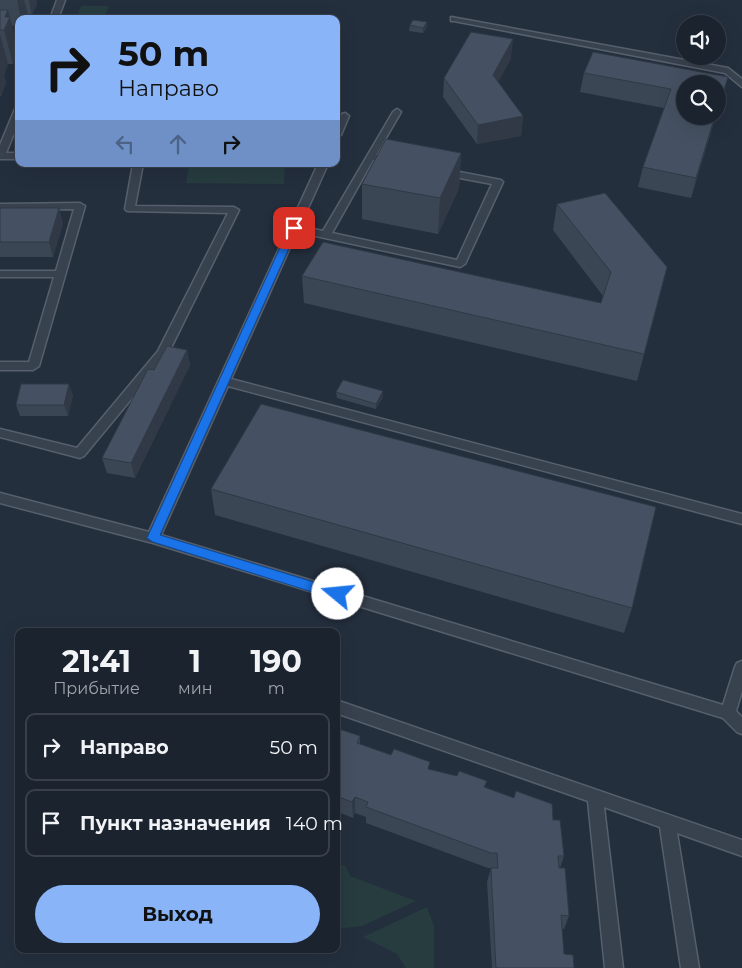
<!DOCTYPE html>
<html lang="ru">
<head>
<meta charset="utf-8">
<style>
	body { margin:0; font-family:Montserrat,sans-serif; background:#282f3a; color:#f1f3f6; height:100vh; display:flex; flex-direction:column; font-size:19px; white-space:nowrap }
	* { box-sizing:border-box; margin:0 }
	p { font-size:16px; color:#a0a4aa }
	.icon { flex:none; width:28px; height:28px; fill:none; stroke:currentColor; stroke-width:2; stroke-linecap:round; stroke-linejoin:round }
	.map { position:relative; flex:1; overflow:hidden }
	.side { position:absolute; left:15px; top:628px; width:325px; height:325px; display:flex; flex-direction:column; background:#1b232e; border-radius:10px; box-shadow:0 5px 20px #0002,0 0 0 1px #39404a }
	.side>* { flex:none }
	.banner { position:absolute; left:15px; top:15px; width:325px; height:152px; border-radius:10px; box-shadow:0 5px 20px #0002,0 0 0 1px #39404a; background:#8ab4f8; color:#111; overflow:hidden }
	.buttons { position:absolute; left:676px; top:15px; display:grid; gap:10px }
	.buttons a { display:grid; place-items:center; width:50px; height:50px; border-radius:50%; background:#1b232e; box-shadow:0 5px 20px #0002,0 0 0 1px #39404a; font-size:25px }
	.pin { position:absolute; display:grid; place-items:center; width:42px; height:42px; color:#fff; margin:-21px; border-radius:10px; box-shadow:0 2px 8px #0006 }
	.me { position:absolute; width:55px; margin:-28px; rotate:287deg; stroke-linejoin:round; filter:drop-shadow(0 0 4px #0008) }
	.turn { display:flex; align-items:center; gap:18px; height:105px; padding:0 20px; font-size:22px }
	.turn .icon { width:65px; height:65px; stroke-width:2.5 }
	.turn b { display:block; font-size:35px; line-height:42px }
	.lanes { display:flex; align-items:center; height:48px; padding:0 20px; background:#0003; justify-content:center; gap:25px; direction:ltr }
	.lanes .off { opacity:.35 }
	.eta { display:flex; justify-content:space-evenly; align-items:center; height:85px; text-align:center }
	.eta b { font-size:30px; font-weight:700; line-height:35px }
	.button { display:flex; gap:10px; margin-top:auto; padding:10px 20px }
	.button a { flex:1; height:58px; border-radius:30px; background:#8ab4f8; color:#111; font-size:20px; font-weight:700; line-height:58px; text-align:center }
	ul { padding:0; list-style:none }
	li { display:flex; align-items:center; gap:15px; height:68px; margin:0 10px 8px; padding:0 10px; border:2px solid #39404a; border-radius:10px }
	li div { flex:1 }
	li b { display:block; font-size:19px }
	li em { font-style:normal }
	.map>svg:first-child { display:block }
	.green { fill:#263c3f }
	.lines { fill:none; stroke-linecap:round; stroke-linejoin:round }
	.service-casing { stroke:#565f6c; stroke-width:3 }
	.service { fill:#38414e; fill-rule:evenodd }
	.wall { fill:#3b4654 }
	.shaded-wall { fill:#303945 }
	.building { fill:#455162; stroke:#303945 }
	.route { fill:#1a73e8; stroke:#114b97 }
</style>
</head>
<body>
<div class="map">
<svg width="742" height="968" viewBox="0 0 742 968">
	<rect width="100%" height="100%" fill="#242f3e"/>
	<!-- green -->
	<g class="green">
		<polygon points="81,6 109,6 104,19 76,19"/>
		<polygon points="189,165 285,165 284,184 186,183"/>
		<polygon points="345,865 350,876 416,901 362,926 336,929 336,866"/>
		<polygon points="427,907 434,926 434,968 406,968 397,954 363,937"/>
	</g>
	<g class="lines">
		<!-- service casing -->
		<g class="service-casing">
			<g id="service">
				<polygon points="57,0 65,0 58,19 50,19"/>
				<polygon points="451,17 728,68 742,79 742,87 725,73 454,21 451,21"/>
				<rect x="0" y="35" width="19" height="4"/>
				<polygon points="19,106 19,121 6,153 19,153 19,159 0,159 0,145 15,109"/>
				<polygon points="397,109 401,112 376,155 396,159 398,161 393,164 373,160 332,233 457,260 492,184 444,175 439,172 444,169 501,180 503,182 465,264 460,267 297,232 231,379 742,514 742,524 228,386 161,535 723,705 735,667 737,663 742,661 742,691 736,711 742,717 742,734 737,732 723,718 153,543 0,503 0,493 149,532 318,164 328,164 300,226 323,231 393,112"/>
				<polygon points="345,113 349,116 341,135 336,138 336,125 342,114"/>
				<polygon points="133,164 143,164 135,206 234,207 239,210 167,356 84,456 80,458 0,437 0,429 77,448 158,351 228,213 127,211 125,209"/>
				<polygon points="80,203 85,206 39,366 33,370 0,370 0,362 29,362 54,277 0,277 0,271 56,271 74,209 0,210 0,204"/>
				<polygon points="336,700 742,840 742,856 677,833 699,968 681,968 660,827 604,807 623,968 605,968 588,801 336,713"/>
			</g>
		</g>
		<!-- service -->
		<use href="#service" class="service"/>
	</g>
	<!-- wall -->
	<g class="wall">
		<polygon points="0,0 36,0 37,4 32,15 28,15 26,19 19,19 19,26 12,26 13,64 8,64 4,75 6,83 1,96 0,96"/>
		<polygon points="427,22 427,27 423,33 409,31 410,25"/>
		<polygon points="593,52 728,77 718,112 718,84 685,84 685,116 716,116 691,198 638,187 643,167 664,108 580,92 584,73"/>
		<polygon points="511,59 498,82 523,116 521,136 477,144 443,97 444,78"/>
		<polygon points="461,153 459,188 438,234 362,219 362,184"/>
		<polygon points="557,204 667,267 637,381 304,303 302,276 601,303 603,296 553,230"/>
		<polygon points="0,208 59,208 63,224 53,257 0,257"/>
		<polygon points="187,350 190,365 135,478 107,473 102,458 154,370"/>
		<polygon points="383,391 383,397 376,409 337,398 336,392"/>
		<polygon points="73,395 68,416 20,416 16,405"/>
		<polygon points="211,489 632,608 624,633 215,515"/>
		<polygon points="336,728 360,736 360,744 429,770 485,787 553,820 564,856 560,868 569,916 564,929 562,929 564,954 574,968 492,968 487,882 491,868 488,868 366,823 366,817 355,813 353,818 336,811"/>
	</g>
	<!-- shaded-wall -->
	<g class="shaded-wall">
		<polygon points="17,0 24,0 28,15 26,19 21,19"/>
		<polygon points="29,0 36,0 37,4 32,15"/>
		<polygon points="8,10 19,51 13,64 4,30 5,17"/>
		<polygon points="427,22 427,27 423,33 423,28"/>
		<polygon points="0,34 8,64 4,75 6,83 1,96 0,93"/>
		<polygon points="513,39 511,59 491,95 493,75"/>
		<polygon points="523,116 521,136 477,144 478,125"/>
		<polygon points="715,116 716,116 691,198 696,178"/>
		<polygon points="461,153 459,188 438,234 440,198"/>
		<polygon points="59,208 63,224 53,257 49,242"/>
		<polygon points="187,350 190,365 135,478 131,463"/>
		<polygon points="69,384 73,395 68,416 64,405"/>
		<polygon points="383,391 383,397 376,409 376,404"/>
		<polygon points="355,797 355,813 353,818 352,802"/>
	</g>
	<!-- building -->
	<g class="building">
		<polygon points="0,10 8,10 5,17 10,17 4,30 0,30"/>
		<polygon points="413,20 427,22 423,28 410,25"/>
		<polygon points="471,32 513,39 493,75 523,116 478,125 444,78"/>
		<polygon points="593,52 728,77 718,109 718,84 685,84 685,116 715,116 696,178 643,167 671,89 584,73"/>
		<polygon points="386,139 461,153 440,198 362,184"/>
		<polygon points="605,193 667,267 644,354 302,276 323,242 601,303 611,272 557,204"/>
		<polygon points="0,208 59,208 49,242 0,242"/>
		<polygon points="167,346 187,350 131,463 102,458 148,369 154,370"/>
		<polygon points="343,380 383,391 376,404 336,392"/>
		<polygon points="21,384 69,384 64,405 16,405"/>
		<polygon points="261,404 656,507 632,608 211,489"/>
		<polygon points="336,728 360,736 357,743 391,755 394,749 430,762 428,769 457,776 459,771 487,781 484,787 514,798 516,791 552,804 553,820 560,820 564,856 558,856 559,868 565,868 569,916 561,915 564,954 573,955 574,968 496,968 491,868 498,868 497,853 491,853 366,807 368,802 355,797 352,802 336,796"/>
	</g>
	<!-- route -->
	<polygon class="route" points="294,225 298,228 160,535 343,591 345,594 343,598 338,600 153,542 147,538 289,228"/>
</svg>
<div class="buttons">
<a><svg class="icon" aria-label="sound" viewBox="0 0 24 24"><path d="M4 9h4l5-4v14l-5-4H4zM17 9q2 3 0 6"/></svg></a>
<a><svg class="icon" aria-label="search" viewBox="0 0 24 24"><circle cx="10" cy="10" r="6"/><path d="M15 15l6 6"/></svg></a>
</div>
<div class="pin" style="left:294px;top:228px;background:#d93025"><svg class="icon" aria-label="arrive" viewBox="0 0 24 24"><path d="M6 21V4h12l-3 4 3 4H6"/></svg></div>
<svg class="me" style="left:338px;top:594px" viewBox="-20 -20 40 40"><circle r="19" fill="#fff"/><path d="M0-13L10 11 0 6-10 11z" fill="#1a73e8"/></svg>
<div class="banner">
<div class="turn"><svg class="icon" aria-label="right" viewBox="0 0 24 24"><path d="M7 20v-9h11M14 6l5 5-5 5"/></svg><div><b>50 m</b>Направо</div></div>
<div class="lanes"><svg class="icon off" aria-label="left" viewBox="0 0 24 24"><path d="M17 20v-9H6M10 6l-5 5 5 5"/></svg><svg class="icon off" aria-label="ahead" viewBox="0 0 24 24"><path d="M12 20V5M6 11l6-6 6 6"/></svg><svg class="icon" aria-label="right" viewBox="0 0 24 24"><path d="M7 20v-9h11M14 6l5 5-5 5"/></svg></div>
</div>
<section class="side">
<div class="eta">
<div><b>21:41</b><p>Прибытие</p></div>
<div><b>1</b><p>мин</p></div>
<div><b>190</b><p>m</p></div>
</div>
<ul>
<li><svg class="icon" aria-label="right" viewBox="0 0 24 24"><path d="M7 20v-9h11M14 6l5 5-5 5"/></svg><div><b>Направо</b></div><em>50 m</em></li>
<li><svg class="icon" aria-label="arrive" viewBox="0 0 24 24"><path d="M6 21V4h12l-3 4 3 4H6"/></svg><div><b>Пункт назначения</b></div><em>140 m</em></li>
</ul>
<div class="button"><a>Выход</a></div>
</section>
</div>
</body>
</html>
